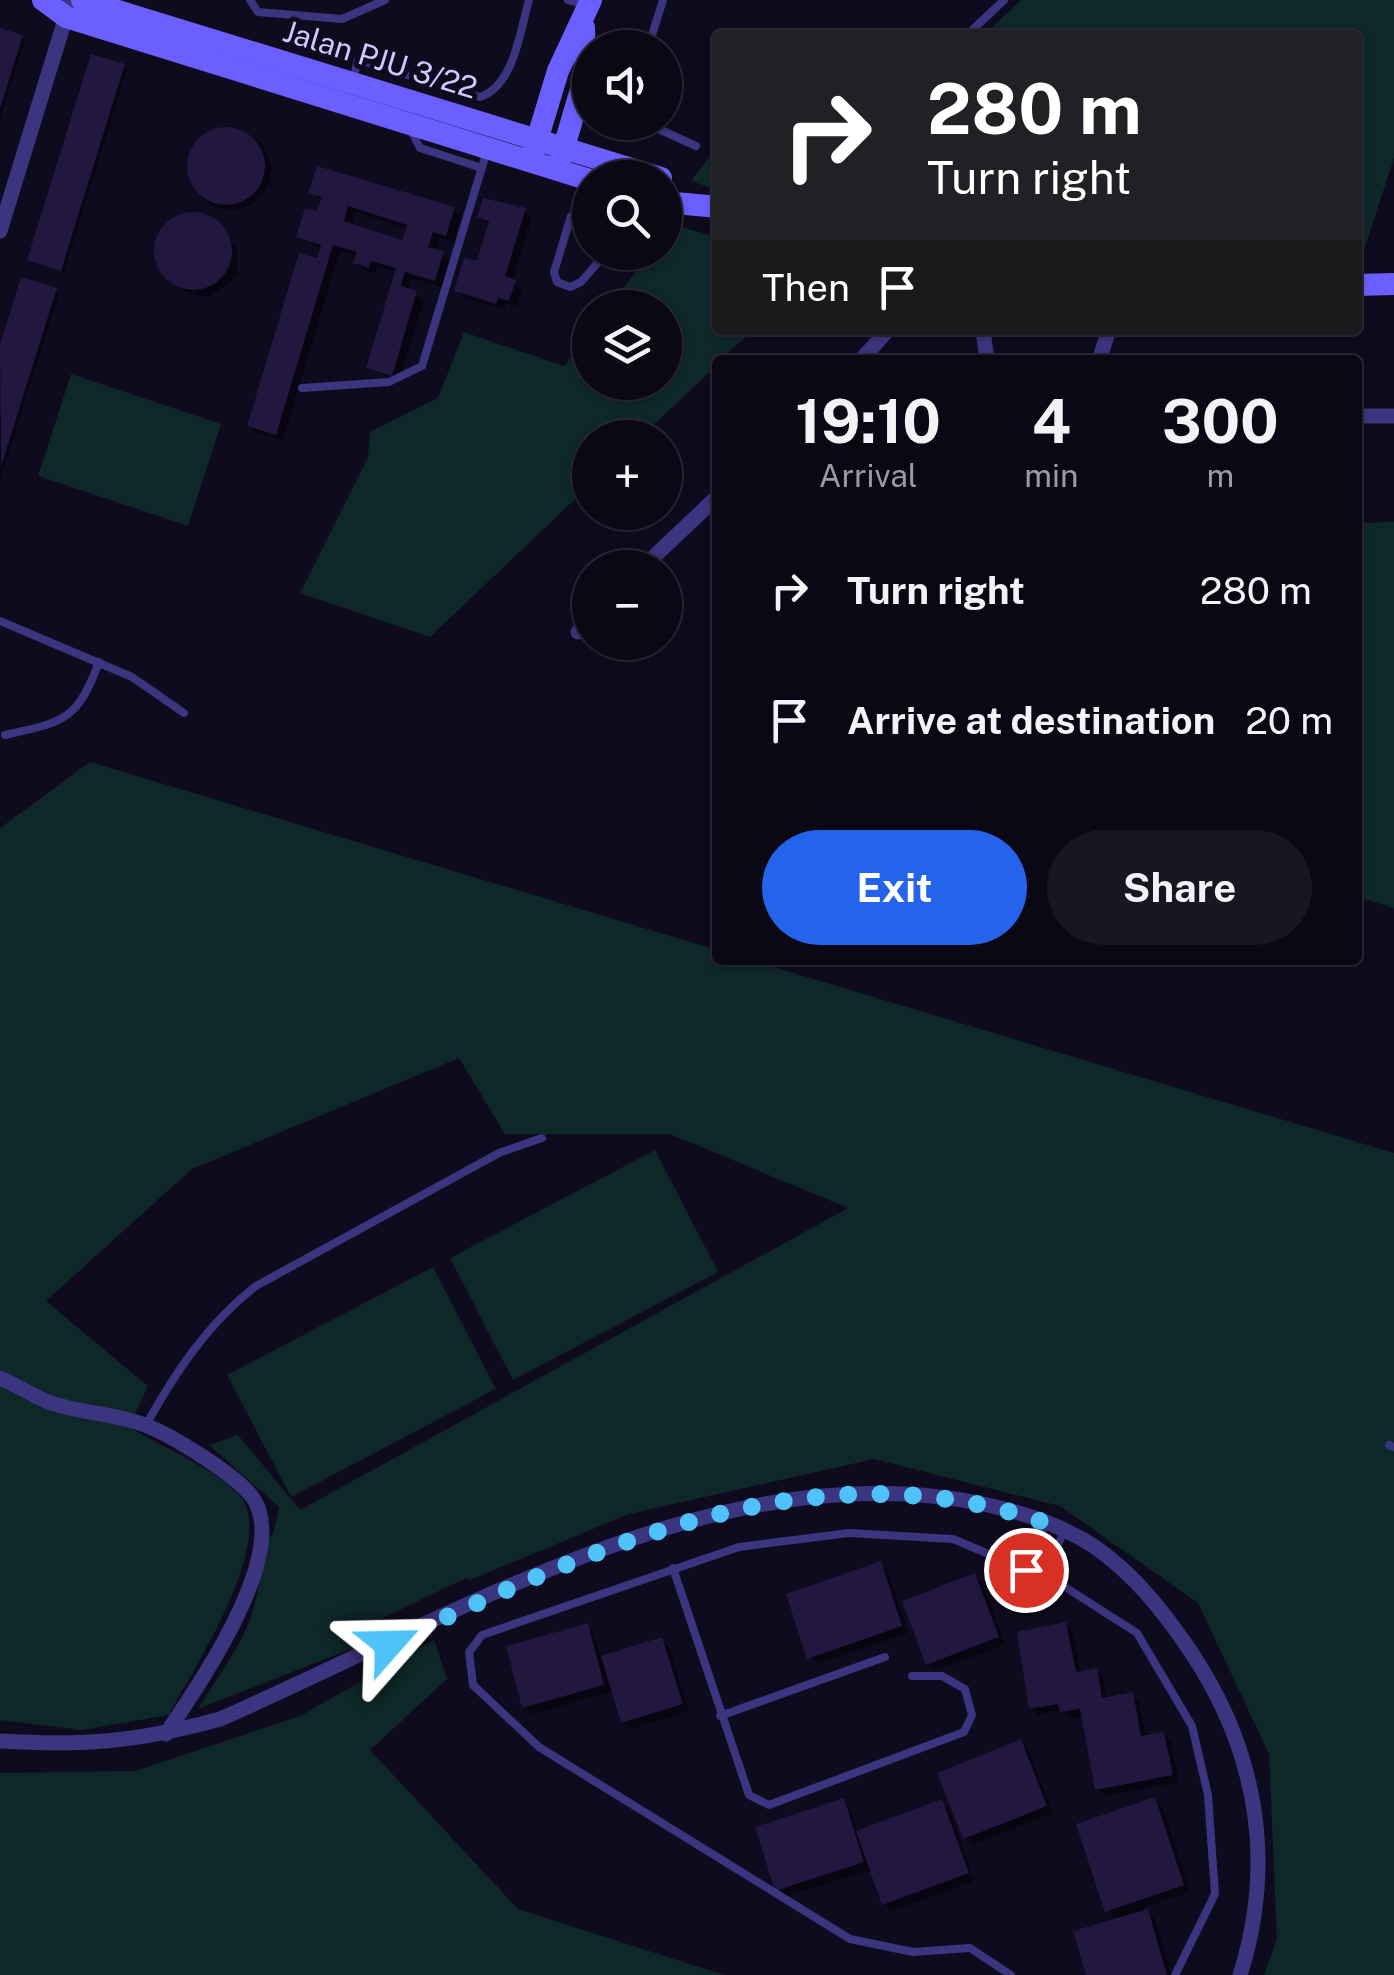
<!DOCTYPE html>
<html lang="en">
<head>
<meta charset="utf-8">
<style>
	body { margin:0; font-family:"Public Sans",sans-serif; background:#191623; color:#f1f3f6; height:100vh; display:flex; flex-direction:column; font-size:38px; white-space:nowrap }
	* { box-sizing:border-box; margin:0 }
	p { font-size:32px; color:#9a9aa1 }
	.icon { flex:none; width:55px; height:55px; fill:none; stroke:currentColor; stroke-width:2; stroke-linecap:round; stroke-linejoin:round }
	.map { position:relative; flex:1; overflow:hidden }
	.panel { position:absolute; left:712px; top:355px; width:650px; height:610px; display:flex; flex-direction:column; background:#0b0816; border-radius:10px; box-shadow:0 2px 8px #0004,0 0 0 2px #2b2935 }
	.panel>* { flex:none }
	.banner { position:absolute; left:712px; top:30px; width:650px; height:305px; border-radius:10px; box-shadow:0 2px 8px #0004,0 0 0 2px #2b2935; background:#202124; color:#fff; overflow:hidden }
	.tools { position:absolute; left:572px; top:30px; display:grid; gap:20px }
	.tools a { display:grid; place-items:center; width:110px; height:110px; border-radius:50%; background:#0b0816; box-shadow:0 2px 8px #0004,0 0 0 2px #2b2935; font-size:50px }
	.pin { position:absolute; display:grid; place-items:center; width:85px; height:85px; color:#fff; margin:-42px; border:5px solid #fff; border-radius:50%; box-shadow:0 2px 10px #0007 }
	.me { position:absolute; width:110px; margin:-55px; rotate:65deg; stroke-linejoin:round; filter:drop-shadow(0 0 8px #0008) }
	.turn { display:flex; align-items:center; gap:35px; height:210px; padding:0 50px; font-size:45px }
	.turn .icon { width:130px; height:130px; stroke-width:2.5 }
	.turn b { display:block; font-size:70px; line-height:85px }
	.then { display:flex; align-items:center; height:95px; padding:0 50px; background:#0003; gap:20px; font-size:38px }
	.eta { display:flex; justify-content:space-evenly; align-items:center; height:170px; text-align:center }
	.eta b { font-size:60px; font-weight:700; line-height:70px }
	.action { display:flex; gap:20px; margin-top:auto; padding:20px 50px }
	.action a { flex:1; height:115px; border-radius:60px; background:#2563eb; color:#fff; font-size:40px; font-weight:700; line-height:115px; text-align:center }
	.action a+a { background:#191623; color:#f1f3f6 }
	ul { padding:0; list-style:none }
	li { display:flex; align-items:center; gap:30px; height:130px; padding:0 50px }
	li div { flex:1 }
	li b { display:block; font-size:38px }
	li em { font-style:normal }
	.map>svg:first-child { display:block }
	.green { fill:#0e2728 }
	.shadow { fill:#0007; fill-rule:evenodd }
	.building { fill:#21173f; fill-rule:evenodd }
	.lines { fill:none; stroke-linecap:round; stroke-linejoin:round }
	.lane { stroke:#3b347e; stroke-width:8 }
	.street { stroke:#3b347e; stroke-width:15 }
	.secondary { stroke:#6b5fff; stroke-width:22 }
	.route { stroke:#4fc3f7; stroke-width:18; stroke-dasharray:0 32.4 }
	.labels { text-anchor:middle; stroke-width:10; stroke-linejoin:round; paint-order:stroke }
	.street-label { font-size:30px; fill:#d1c8ff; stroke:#0f0b1e }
</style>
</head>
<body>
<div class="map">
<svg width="1394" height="1975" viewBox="0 0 1394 1975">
	<rect width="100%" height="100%" fill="#0f0b1e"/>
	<!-- green -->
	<g class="green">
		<polygon points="1021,0 1394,0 1394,158 1359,265 1358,35 984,35"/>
		<polygon points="717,147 717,190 691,181"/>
		<polygon points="671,224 717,237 718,330 755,330 718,360 717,365 641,437 590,438 590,485 430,637 300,593 368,457 370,432 438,398 464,332 564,366 590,332 590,382 665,382 665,308 609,307 650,253 665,252 665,232"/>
		<polygon points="71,374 221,424 188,526 38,476"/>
		<polygon points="1394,522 1394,908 1358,897 1358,523"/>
		<path d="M90 762 717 950 718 960H750L1394 1153V1975H1264L1277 1939 1269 1754 1198 1603 1060 1506 874 1459 629 1514 470 1580 466 1578 356 1631 361 1645 198 1709C237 1646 265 1618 260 1541L273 1534 279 1507 209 1445 238 1435 300 1510 848 1208 670 1134H505L459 1058 192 1169 46 1301 148 1386 129 1427C159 1445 218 1470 240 1496 278 1540 192 1672 169 1715L81 1730 0 1720V828Z"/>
		<polygon points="655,1150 718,1272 513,1380 450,1258"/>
		<polygon points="433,1267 496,1389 291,1497 227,1375"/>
		<polygon points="434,1640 447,1679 370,1750 518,1909 724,1975 0,1975 0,1773 135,1771 300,1716"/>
	</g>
	<!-- shadow -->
	<g class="shadow">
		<polygon points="0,30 25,40 0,119"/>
		<polygon points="124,66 127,69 64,272 33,262 30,259"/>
		<circle cx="231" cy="170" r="40"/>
		<path d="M311 192 454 210 461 217 454 242 440 238 436 252 450 261 442 287 412 278 408 291 424 300 399 382 369 368 398 272 378 267 376 274 364 270 356 263 358 256 340 251 283 441 257 433 250 426 322 249 298 237 319 214 323 201ZM356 212 409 229 404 243 351 226Z"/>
		<polygon points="525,210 532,218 512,282 522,289 516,307 506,303 504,310 464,298 457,291 478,265 490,225 480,217"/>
		<polygon points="189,214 213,220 237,248 237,272 232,282 211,296 200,297 177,288 161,270 157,246 167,225"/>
		<polygon points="23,280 59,293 0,480 0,353"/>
		<polygon points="880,1564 888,1572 908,1633 817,1664 810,1657"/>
		<polygon points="975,1576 982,1583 1005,1644 935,1671 928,1663"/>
		<polygon points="1066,1625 1073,1632 1081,1674 1096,1671 1103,1678 1107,1699 1132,1694 1139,1702 1146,1738 1164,1734 1171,1742 1179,1782 1105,1796 1097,1789 1084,1716 1069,1719 1062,1711 1039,1715 1032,1708"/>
		<polygon points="587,1626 594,1634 601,1658 662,1640 669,1647 689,1711 631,1729 623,1722 614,1691 532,1714 524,1706"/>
		<polygon points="1020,1742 1028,1750 1053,1813 973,1845 965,1838"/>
		<polygon points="1155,1800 1162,1807 1190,1892 1143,1908 1155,1919 1171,1975 1089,1975 1118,1921 1107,1910"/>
		<polygon points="843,1801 850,1808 858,1833 942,1802 949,1809 974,1881 892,1911 885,1904 872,1869 784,1897 777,1890"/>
	</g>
	<!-- building -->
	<g class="building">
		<polygon points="0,28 23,35 1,106 0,106"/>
		<polygon points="91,54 125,64 61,271 27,260"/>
		<circle cx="226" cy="166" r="39"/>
		<path d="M317 166 455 207 446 236 433 232 428 247 444 251 435 281 405 272 401 286 417 291 392 376 366 368 396 268 371 261 369 268 353 263 357 252 333 245 276 435 247 426 299 253 317 258 321 245 296 237 305 208 317 211 322 197 308 193ZM348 206 407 225 402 240 344 221Z"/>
		<polygon points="483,198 526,208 505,276 516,280 509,301 498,298 496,304 454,291 464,258 477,261 489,221 477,217"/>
		<circle cx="193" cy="251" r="39"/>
		<polygon points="21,277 57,288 1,467 0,345"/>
		<polygon points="881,1561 902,1626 807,1659 786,1594"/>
		<polygon points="975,1573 999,1637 926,1665 902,1601"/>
		<polygon points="1066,1622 1076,1672 1097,1668 1102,1698 1133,1692 1141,1736 1164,1732 1173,1775 1095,1790 1080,1709 1060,1712 1058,1704 1029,1709 1017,1632"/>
		<polygon points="588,1623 604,1685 522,1708 506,1646"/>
		<polygon points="662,1637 683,1704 621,1723 601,1656"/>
		<polygon points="1021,1739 1047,1806 963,1839 937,1773"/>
		<polygon points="1155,1797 1184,1885 1105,1912 1076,1824"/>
		<polygon points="844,1798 864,1862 775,1891 755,1827"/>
		<polygon points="942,1799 969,1873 882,1905 856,1831"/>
		<polygon points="1148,1909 1167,1975 1086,1975 1073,1931"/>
	</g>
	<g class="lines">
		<!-- lane -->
		<g class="lane">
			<polyline points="250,0 258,12 342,19 385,0"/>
			<polyline points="568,0 585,5"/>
			<polyline points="967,35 1004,0"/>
			<polyline points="648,48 663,0"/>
			<path d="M353 79 358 60 480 97C514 86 520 31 529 0"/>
			<polyline points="643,122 696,146"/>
			<polyline points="409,127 420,148 482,168"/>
			<polyline points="590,211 571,216 554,272 557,282 570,287 581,282 607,252"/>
			<polyline points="302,388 389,382 422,366 486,154"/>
			<polyline points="0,621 132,677 184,713"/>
			<path d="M5 735C64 722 77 721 99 662"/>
			<path d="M146 1425C175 1373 208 1323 256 1286L499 1153 542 1138"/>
			<polyline points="1389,1445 1394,1447"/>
			<polyline points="673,1568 749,1795 769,1805 964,1732 972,1715 965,1689 942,1676 912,1676"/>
			<polyline points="1026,1570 1046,1523"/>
			<polyline points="1044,1577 1064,1531"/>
			<polyline points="720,1716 885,1657"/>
			<polyline points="1011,1975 970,1948 913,1952 850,1939 539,1747 473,1685 469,1652 482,1635 739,1547 849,1533 953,1539 1062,1585 1137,1633 1192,1726 1208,1795 1215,1894 1175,1975"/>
		</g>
		<!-- street -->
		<g class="street">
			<polyline points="0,231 71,0"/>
			<polyline points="983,330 987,360"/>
			<polyline points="861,360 888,330"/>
			<polyline points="1099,360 1109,330"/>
			<polyline points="1358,416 1394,416"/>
			<polyline points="642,568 718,496"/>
			<polyline points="578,632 590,617"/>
			<path d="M0 1378C16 1385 32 1395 48 1402 78 1413 114 1413 145 1425 171 1435 237 1475 253 1498 291 1554 197 1687 166 1734"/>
			<path d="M0 1741C85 1746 137 1742 220 1719 450 1619 724 1449 983 1504 1021 1512 1062 1525 1095 1547 1135 1575 1164 1612 1191 1652 1257 1751 1276 1862 1240 1975"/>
		</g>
		<!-- secondary -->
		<g class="secondary">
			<polyline points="43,0 66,17 590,180"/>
			<polyline points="82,0 661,178"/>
			<polyline points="534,150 558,71 591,0"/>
			<polyline points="561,157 585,76 584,28"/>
			<polyline points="665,202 718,207"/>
			<polyline points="1358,285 1394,284"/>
		</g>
	</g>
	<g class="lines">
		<!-- route -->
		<path class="route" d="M389 1644C596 1547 815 1442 1046 1523L1026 1570"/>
	</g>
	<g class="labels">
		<!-- street labels -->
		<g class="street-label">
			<text transform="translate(380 60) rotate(17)" y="10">Jalan PJU 3/22</text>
		</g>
	</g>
</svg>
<div class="tools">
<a><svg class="icon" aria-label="sound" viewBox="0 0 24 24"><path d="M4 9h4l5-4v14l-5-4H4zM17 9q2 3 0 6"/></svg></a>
<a><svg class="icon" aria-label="search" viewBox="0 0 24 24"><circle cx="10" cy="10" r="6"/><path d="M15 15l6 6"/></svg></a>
<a><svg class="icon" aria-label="layers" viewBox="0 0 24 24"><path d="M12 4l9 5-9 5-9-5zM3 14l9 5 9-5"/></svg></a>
<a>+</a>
<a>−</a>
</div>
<div class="pin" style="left:1026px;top:1570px;background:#d93025"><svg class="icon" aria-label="arrive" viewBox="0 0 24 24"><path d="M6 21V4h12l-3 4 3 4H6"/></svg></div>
<svg class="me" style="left:389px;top:1644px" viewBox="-20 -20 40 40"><path d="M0-17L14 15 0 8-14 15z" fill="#4fc3f7" stroke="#fff" stroke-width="4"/></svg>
<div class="banner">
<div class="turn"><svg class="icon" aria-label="right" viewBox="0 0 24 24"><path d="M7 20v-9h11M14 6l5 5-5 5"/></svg><div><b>280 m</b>Turn right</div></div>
<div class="then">Then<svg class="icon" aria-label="arrive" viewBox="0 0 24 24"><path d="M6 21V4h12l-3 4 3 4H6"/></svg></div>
</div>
<section class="panel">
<div class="eta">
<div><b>19:10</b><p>Arrival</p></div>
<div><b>4</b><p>min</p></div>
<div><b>300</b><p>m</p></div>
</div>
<ul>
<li><svg class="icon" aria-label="right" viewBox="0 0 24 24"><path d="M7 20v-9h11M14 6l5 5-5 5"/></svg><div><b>Turn right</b></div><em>280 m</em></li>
<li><svg class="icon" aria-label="arrive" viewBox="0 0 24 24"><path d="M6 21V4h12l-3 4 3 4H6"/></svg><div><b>Arrive at destination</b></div><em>20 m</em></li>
</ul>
<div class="action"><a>Exit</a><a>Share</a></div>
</section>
</div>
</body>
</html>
